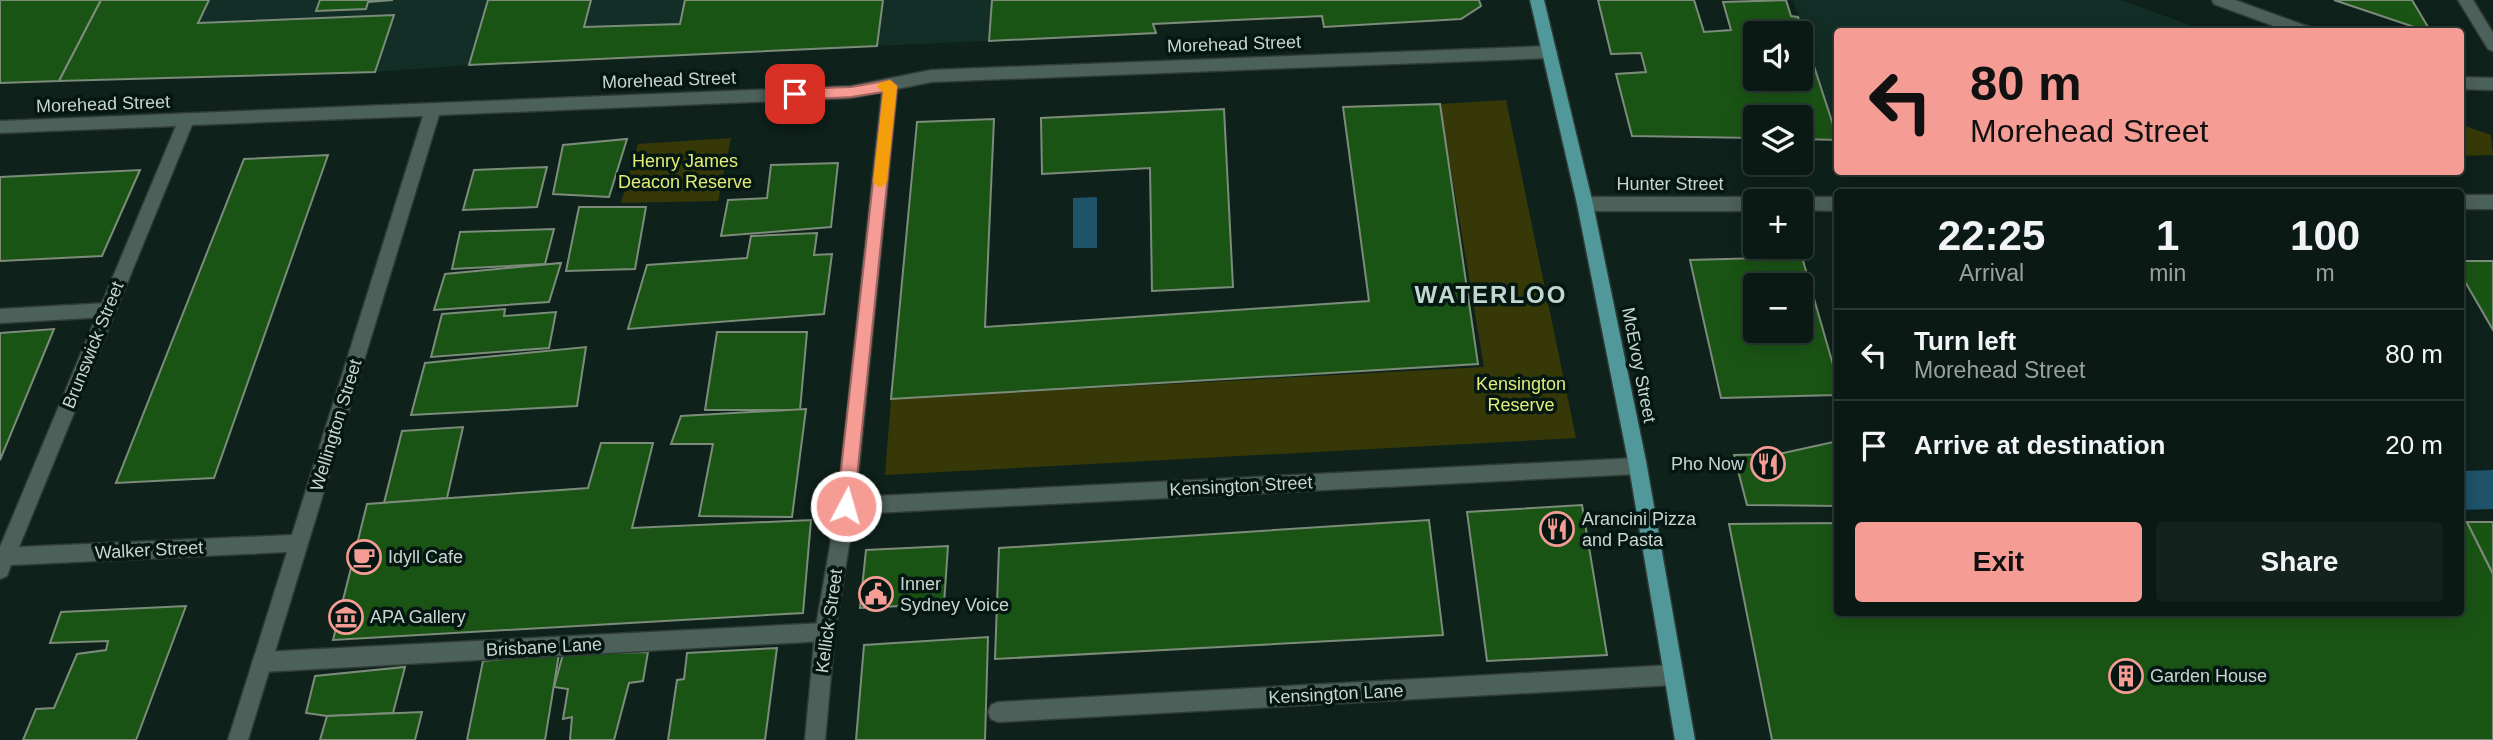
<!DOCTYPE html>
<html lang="en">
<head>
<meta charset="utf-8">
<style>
	body { margin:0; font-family:Helvetica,sans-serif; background:#13221d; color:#f1f3f6; height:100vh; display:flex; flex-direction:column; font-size:26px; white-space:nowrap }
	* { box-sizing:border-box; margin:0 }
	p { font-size:23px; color:#99a0a0 }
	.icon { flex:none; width:38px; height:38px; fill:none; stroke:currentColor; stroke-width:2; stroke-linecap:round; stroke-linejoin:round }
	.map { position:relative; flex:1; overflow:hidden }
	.sheet { position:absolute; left:1834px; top:189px; width:630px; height:427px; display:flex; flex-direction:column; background:#0a1914; border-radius:7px; box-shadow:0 4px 18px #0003,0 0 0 2px #2a3834 }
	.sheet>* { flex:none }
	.top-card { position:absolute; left:1834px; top:28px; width:630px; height:147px; border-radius:7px; box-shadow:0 4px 18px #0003,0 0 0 2px #2a3834; background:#f59c95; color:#111; overflow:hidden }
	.fabs { position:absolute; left:1743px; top:21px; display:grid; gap:14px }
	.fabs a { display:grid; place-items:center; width:70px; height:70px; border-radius:7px; background:#0a1914; box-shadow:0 4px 18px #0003,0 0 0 2px #2a3834; font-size:35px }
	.pin { position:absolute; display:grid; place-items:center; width:60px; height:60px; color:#fff; margin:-30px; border-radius:14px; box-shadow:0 4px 10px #0006 }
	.me { position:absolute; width:77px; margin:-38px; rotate:6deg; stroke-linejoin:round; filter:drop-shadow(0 0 5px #0008) }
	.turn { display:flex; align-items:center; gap:24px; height:147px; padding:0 21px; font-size:32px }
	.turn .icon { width:91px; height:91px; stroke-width:2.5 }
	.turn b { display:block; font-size:49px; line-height:60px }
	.eta { display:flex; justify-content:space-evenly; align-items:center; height:119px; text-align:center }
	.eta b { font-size:42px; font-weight:800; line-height:49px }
	.primary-button { display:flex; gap:14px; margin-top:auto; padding:14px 21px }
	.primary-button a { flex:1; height:80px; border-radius:7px; background:#f59c95; color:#111; font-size:28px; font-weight:800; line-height:80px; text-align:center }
	.primary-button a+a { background:#13221d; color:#f1f3f6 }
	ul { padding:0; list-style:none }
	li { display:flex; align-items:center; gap:21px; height:91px; padding:0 21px; border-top:2px solid #2a3834 }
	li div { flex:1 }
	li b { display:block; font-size:26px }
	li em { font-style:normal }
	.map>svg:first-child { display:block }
	.built { fill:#122e26 }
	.green { fill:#363907 }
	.water { fill:#1e536a }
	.building { fill:#1a5415; stroke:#7d8b7b; stroke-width:2; fill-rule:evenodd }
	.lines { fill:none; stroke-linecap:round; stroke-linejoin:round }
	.lane-casing { stroke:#303b36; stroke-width:3 }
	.street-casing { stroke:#303b36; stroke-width:3 }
	.primary-casing { stroke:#303b36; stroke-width:3 }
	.lane { fill:#4c615a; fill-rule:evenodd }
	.street { fill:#4c615a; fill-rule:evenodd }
	.primary { fill:#51989a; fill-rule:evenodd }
	.route { fill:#f59c95; stroke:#9f6561; stroke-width:2 }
	.slow { fill:#f59e0b }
	.labels { text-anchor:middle; stroke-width:7; stroke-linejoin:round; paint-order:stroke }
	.street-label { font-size:18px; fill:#c9d5d0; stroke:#051712 }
	.park-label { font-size:18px; fill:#e3ec77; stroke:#051712 }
	.poi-label { font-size:18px; fill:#c9d5d0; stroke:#051712; text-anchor:start }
	.district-label { font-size:24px; font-weight:bold; letter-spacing:2px; fill:#c0d8cf; stroke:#051712 }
</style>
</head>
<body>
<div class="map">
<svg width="2493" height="740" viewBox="0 0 2493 740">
	<rect width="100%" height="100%" fill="#0e211b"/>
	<!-- built -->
	<g class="built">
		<polygon points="101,0 1479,0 1481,6 1461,19 1324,27 1321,16 1154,24 1156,33 469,65 375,72 59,81"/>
		<polygon points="1793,0 2120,0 2207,31 1838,32 1837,139"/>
	</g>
	<!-- green -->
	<g class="green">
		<polygon points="1506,100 1576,438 885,475 891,399 1484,367 1440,104"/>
		<polygon points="2460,124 2491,135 2493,155 2461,156"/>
		<polygon points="731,138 718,201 621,203 638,144"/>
	</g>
	<!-- water -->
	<g class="water">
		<polygon points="1097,197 1097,248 1073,248 1073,198"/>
		<polygon points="2493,470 2493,509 2461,510 2461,471"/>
	</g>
	<!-- building -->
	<g class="building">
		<polygon points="0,0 101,0 59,81 0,83"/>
		<polygon points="101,0 209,0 198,23 394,15 375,72 59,81"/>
		<polygon points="320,0 393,0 368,2 366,9 316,11"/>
		<polygon points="488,0 591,0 584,27 680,24 685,0 883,0 877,46 469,65"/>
		<polygon points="992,0 1479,0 1481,6 1461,19 1324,27 1322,16 1153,24 1156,33 989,41"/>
		<path d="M1598 0H1694L1704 32 1731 30 1723 2 1786 0 1791 16 1798 17 1838 140 1801 139V117H1755V138L1632 136 1616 74 1646 72 1641 53 1611 54ZM1755 33H1801V79H1755Z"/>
		<polygon points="2334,0 2412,0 2431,32 2429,32"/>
		<polygon points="1440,104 1478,364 891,399 917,122 994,119 985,327 1369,301 1343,107"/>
		<polygon points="1224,109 1233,287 1152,291 1150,168 1042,174 1041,118"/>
		<polygon points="627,139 609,197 553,194 563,145"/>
		<polygon points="328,155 214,478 116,483 244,159"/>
		<polygon points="838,163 831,227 721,236 728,200 767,198 771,165"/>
		<polygon points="547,167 537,207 463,210 474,170"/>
		<polygon points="140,170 102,256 0,261 0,177"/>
		<polygon points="579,207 646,207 635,269 566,271"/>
		<polygon points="554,229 545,264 452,269 460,232"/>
		<polygon points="817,233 814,255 832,254 824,314 628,329 647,265 747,258 751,236"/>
		<path d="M1802 257 1838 382V395L1721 398 1690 260ZM1755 285H1801V331H1755Z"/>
		<polygon points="2460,261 2493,261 2493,330 2460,273"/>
		<polygon points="561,263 549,302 434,310 445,274"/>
		<polygon points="505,309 504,316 556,312 549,348 431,357 442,314"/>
		<polygon points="54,329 0,460 0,333"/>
		<polygon points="717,332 807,332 800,410 705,410"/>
		<polygon points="586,347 577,406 411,415 425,363"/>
		<polygon points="806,409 792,517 699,516 713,444 671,444 681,416"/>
		<polygon points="463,427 447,498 384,503 402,431"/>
		<polygon points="1838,441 1838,506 1747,505 1734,455 1779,454"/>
		<polygon points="601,443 653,443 632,528 811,520 803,613 333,640 367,504 588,488"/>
		<polygon points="1582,505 1607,655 1487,661 1467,512"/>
		<polygon points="1429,520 1443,635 995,659 999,548"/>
		<polygon points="2460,522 2467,522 2493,574 2493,740 1772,740 1729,524 1838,523 1838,612 2460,612"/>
		<polygon points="2467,522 2493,522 2493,574"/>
		<polygon points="948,546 944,604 860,608 866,550"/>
		<polygon points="186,606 136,740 23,740 36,709 54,708 77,654 106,650 108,641 50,643 61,612"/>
		<polygon points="988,637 985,740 856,740 864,645"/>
		<polygon points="777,648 765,740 668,740 677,680 684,679 687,653"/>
		<polygon points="648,652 643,681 629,683 614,740 570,740 572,717 563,719 568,689 554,687 563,654"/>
		<polygon points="559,654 545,740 467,740 483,661"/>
		<polygon points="405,667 393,713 327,716 306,713 315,676"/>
		<polygon points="422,712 415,740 320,740 327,716"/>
	</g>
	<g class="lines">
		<!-- lane casing -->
		<g class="lane-casing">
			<g id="lane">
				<polygon points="107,303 113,305 116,310 113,315 107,317 0,323 0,309"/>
				<polygon points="825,623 832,625 835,632 832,639 825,641 262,672 255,669 252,662 255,655 262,652"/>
				<polygon points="1673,665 1680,668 1683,675 1680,682 1673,685 998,722 991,719 988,712 991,705 998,702"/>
			</g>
		</g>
		<!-- street casing -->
		<g class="street-casing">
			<g id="street">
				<polygon points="2212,0 2235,0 2312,28 2314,32 2290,32 2214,4"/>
				<polygon points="2458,0 2473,0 2493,33 2493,51 2488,49"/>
				<path d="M1549 46 1557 52 1549 58 931 82 897 89 856 497 1637 458 1643 460 1646 466 1643 472 1637 474 854 514 835 632 825 740H805L815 632 837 506 882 92 851 98 439 115 248 740H228L287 552 11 565 7 576 0 579V547L176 126 0 133V121L851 86 931 70ZM423 116 292 535 19 547 192 125Z"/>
				<polygon points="2460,77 2493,78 2493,90 2460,89"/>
				<rect x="2460" y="195" width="33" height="14"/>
				<polygon points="1585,197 1755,197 1762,201 1755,201 1755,211 1585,211 1579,209 1577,204 1579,199"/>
				<polygon points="1801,197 1838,197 1838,211 1801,210 1801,201 1794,201"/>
			</g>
		</g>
		<!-- primary casing -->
		<g class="primary-casing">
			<polygon id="primary" points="1530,0 1544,0 1593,204 1646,461 1695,740 1675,740 1628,461 1577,204"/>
		</g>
		<!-- lane -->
		<use href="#lane" class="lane"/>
		<!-- street -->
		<use href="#street" class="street"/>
		<!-- primary -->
		<use href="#primary" class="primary"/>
	</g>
	<!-- route -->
	<polygon class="route" points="890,80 897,86 854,506 852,512 846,514 840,512 837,506 883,92 851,97 795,100 788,94 795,89 851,87"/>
	<!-- slow -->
	<polygon class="slow" points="890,80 897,86 887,182 880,188 873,182 883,92 877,87 879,83"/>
	<!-- icons -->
	<defs>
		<g id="restaurant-ring" transform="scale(1.75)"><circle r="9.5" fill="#051712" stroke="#f59c95" stroke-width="1.5"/><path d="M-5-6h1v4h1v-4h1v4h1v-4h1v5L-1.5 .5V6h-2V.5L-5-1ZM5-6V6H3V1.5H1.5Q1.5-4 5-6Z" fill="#f59c95"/></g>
		<g id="cafe-ring" transform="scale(1.75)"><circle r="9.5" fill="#051712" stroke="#f59c95" stroke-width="1.5"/><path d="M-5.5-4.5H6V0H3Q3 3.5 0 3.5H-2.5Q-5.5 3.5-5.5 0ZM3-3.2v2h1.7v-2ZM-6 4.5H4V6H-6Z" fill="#f59c95"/></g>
		<g id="civic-ring" transform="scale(1.75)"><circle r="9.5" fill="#051712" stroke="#f59c95" stroke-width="1.5"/><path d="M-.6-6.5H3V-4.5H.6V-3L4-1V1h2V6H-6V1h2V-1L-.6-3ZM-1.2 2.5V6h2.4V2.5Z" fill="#f59c95"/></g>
		<g id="museum-ring" transform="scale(1.75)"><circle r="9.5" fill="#051712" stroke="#f59c95" stroke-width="1.5"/><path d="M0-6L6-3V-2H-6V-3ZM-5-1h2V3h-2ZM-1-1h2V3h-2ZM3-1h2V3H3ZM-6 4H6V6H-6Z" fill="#f59c95"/></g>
		<g id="building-ring" transform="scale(1.75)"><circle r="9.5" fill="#051712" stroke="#f59c95" stroke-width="1.5"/><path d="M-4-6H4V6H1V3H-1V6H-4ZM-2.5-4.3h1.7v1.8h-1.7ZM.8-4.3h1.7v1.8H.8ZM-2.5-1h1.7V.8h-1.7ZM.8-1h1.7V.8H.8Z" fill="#f59c95"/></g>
	</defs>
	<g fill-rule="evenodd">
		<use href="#restaurant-ring" x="1768" y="464"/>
		<use href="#restaurant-ring" x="1557" y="529"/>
		<use href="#cafe-ring" x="364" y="557"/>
		<use href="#civic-ring" x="876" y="594"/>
		<use href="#museum-ring" x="346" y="617"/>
		<use href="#building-ring" x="2126" y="676"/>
	</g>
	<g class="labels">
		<!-- street labels -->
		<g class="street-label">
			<text transform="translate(1234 44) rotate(-2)" y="6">Morehead Street</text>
			<text transform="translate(669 80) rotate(-2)" y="6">Morehead Street</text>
			<text transform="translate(103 104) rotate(-2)" y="6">Morehead Street</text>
			<text x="1670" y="190">Hunter Street</text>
			<text transform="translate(93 345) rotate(-68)" y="6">Brunswick Street</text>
			<text transform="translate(1639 365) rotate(79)" y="6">McEvoy Street</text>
			<text transform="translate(336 425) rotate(-73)" y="6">Wellington Street</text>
			<text transform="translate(1241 486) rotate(-3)" y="6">Kensington Street</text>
			<text transform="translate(149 550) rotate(-3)" y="6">Walker Street</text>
			<text transform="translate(829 621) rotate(-82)" y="6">Kellick Street</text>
			<text transform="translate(544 647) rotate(-3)" y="6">Brisbane Lane</text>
			<text transform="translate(1336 694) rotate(-3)" y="6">Kensington Lane</text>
		</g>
		<!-- park labels -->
		<g class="park-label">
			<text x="685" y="167">Henry James<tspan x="685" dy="21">Deacon Reserve</tspan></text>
			<text x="1521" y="390">Kensington<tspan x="1521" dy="21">Reserve</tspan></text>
		</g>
		<!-- poi labels -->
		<g class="poi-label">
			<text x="1744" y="470" text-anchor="end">Pho Now</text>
			<text x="1582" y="525">Arancini Pizza<tspan x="1582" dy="21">and Pasta</tspan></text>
			<text x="388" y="563">Idyll Cafe</text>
			<text x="900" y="590">Inner<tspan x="900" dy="21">Sydney Voice</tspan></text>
			<text x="370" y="623">APA Gallery</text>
			<text x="2150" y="682">Garden House</text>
		</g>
		<!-- district labels -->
		<g class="district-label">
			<text x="1491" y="303">WATERLOO</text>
		</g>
	</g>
</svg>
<div class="fabs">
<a><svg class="icon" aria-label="sound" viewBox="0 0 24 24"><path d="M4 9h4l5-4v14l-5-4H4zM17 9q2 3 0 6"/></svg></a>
<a><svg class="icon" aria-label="layers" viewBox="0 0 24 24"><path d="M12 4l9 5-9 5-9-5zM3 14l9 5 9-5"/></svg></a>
<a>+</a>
<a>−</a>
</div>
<div class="pin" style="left:795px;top:94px;background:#d93025"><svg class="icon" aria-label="arrive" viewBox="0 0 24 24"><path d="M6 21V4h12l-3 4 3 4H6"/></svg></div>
<svg class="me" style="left:846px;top:506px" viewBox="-20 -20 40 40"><circle r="17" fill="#f59c95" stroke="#fff" stroke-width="3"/><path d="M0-11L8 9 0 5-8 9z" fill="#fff"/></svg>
<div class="top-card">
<div class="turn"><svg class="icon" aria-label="left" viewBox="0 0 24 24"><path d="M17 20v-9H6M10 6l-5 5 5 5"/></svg><div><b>80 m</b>Morehead Street</div></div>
</div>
<section class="sheet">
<div class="eta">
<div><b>22:25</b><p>Arrival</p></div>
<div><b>1</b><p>min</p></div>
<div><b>100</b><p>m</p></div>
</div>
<ul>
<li><svg class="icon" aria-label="left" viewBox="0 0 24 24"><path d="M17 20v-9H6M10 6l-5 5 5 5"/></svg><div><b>Turn left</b><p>Morehead Street</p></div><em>80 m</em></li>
<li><svg class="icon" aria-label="arrive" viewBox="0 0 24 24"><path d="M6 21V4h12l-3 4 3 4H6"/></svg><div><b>Arrive at destination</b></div><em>20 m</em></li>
</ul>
<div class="primary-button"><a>Exit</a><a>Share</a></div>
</section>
</div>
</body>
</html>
